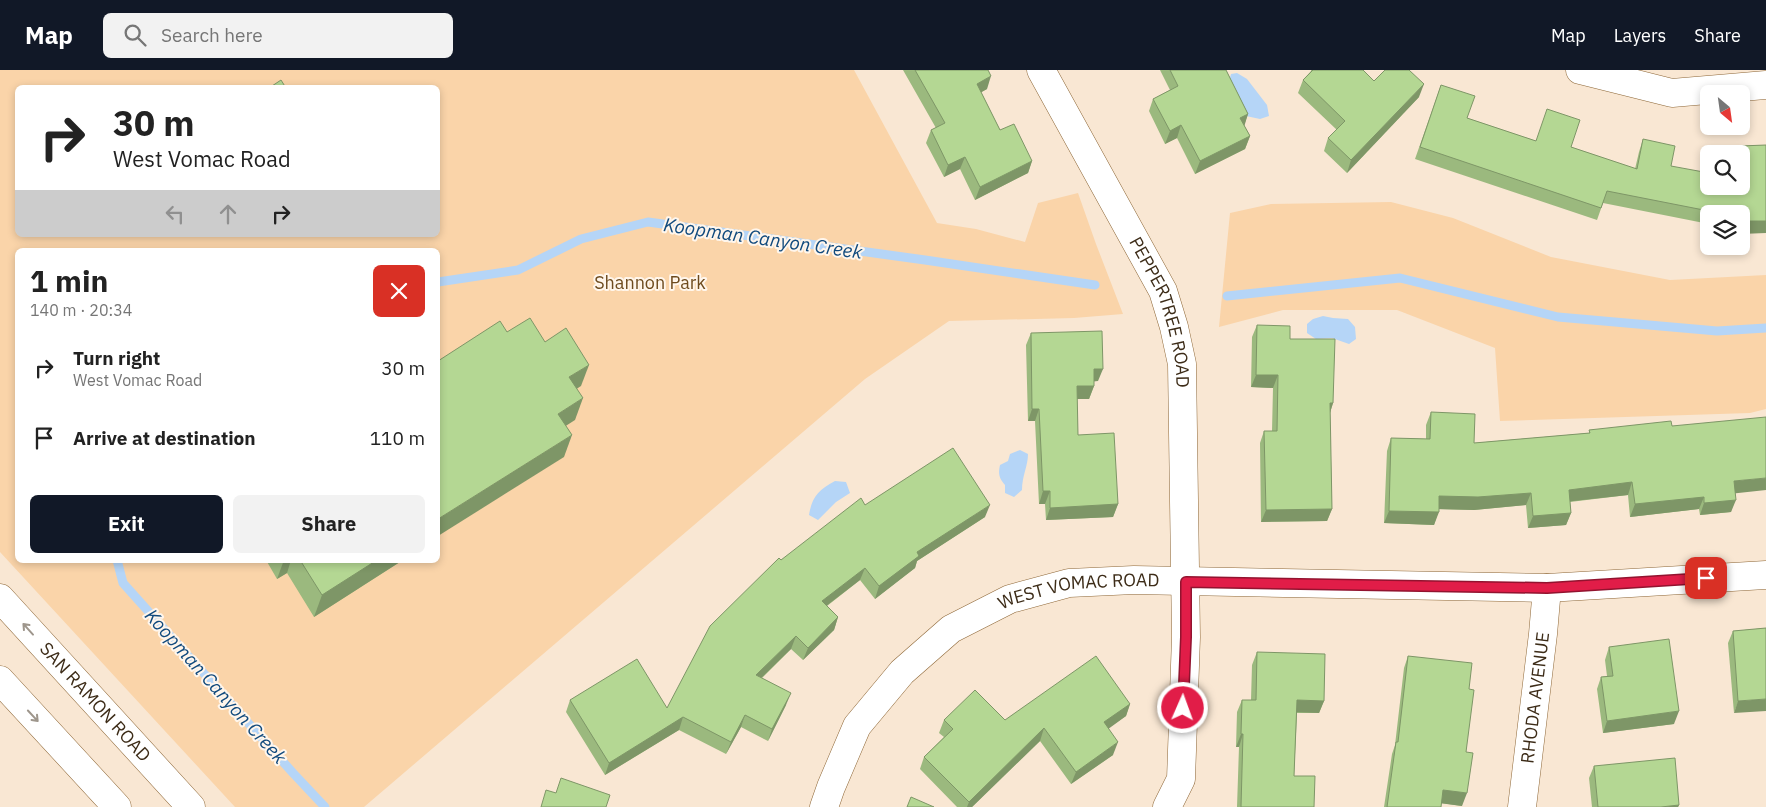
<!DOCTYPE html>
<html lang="en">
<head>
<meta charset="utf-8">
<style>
	body { margin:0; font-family:"IBM Plex Sans",sans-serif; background:#f2f2f2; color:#222; height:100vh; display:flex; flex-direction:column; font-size:19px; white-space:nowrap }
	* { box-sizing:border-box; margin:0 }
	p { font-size:16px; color:#767676 }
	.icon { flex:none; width:28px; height:28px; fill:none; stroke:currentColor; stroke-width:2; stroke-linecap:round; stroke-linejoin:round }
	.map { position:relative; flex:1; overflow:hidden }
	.panel { position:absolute; left:15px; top:178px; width:425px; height:315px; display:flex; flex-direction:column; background:#fff; border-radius:8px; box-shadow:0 2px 8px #0003 }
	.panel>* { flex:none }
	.guide { position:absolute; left:15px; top:15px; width:425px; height:152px; border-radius:8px; box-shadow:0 2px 8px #0003; background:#fff; color:#222; overflow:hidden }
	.needle { width:32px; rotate:151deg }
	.buttons { position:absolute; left:1700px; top:15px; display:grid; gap:10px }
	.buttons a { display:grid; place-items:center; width:50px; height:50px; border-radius:8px; background:#fff; box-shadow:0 2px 8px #0003; font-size:25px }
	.pin { position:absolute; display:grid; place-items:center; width:42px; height:42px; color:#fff; margin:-21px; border-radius:10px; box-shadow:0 2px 8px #0006 }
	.me { position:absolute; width:55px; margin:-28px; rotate:2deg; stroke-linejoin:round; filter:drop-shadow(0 0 4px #0008) }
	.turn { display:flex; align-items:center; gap:18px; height:105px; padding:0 15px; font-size:22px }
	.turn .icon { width:65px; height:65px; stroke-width:2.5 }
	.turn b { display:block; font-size:35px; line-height:42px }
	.lanes { display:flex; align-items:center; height:48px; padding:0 15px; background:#0003; justify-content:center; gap:25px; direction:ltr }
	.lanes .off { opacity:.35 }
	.round { display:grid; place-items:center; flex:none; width:52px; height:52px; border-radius:8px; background:#f2f2f2 }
	.headline { display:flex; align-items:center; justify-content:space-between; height:85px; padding:0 15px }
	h1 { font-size:30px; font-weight:700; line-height:38px }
	.cta { display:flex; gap:10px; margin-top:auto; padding:10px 15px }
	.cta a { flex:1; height:58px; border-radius:8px; background:#111827; color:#fff; font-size:20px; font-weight:700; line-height:58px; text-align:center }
	.cta a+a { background:#f2f2f2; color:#222 }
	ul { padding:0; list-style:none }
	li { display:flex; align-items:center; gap:15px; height:70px; padding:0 15px }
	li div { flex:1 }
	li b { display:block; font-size:19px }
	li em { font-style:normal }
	header { display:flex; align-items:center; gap:30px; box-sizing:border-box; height:70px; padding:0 25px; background:#111827; color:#fff }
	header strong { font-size:24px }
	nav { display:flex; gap:28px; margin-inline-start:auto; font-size:18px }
	.search { width:350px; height:45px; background:#f2f2f2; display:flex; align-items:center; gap:12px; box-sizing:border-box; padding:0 18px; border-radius:8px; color:#767676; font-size:19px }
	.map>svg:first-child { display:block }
	.green { fill:#fad4a9; fill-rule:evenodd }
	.water { fill:#b5d5f7 }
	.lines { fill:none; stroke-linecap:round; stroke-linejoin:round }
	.stream { stroke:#b5d5f7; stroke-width:9 }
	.minor-casing { stroke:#8e6737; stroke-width:29 }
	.secondary-casing { stroke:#8e6737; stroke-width:29 }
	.minor { stroke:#fff; stroke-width:28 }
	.secondary { stroke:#fff; stroke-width:28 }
	.wall { fill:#9bb97e }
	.shaded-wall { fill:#7e9667 }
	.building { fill:#b4d793; stroke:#7e9667 }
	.oneway { stroke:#9e968c }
	.route-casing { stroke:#92132f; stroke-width:12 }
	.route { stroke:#e11d48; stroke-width:9 }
	.labels { text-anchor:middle; stroke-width:4; stroke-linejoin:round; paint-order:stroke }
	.park-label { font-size:18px; fill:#6e4b1e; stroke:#fff6ec }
	.street-label { font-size:18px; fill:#3d2c18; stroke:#fff6ec }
	.water-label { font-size:19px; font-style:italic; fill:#114a7d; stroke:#fff6ec }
</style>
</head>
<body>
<header>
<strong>Map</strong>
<div class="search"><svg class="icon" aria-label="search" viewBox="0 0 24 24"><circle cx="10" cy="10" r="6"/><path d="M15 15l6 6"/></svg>Search here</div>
<nav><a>Map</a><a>Layers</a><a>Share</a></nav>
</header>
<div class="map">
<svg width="1766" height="737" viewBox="0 0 1766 737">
	<rect width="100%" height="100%" fill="#f9e7d3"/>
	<!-- green -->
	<g class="green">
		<path d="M0 0H854L937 153 976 159 1025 172 1038 133 1078 123 1096 174 1123 244 1074 248 949 251 865 309 364 737H235L0 482ZM18 18H438V165H18ZM18 180H438V490H18Z"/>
		<polygon points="1391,132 1453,148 1551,187 1670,210 1766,205 1766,339 1750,343 1500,351 1495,278 1397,240 1283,240 1219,257 1230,143 1271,134"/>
	</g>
	<!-- water -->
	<g class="water">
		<polygon points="1237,3 1247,9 1267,35 1269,46 1260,49 1246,46 1228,15 1231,4"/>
		<polygon points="1323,246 1333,248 1348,249 1355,257 1356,269 1349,274 1332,268 1316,269 1307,263 1307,254 1313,249"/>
		<path d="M1020 380 1028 384C1028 396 1022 406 1022 420L1014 427 1005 423V415C999 408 998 404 1000 395L1008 391 1010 384Z"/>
		<path d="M835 411 846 412 850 423 836 432 818 450 809 445C812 427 818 420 835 411Z"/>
	</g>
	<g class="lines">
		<!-- stream -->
		<g class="stream">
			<polyline points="438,212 518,200 581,169 648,152 925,190 1095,215"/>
			<polyline points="1227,226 1400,208 1558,247 1717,261 1766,258"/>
			<polyline points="117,490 123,513 293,703 325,737"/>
		</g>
		<!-- minor casing -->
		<g class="minor-casing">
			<g id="minor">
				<path id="s1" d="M1041 0 1163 221 1174 257 1182 294 1186 567 1181 709 1167 737"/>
				<polyline points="1580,0 1672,23 1766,15"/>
				<path id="s2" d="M824 737 831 717 857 656 902 602 951 559 1010 529 1069 513 1134 510 1547 518 1766 505"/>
				<path id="s3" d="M1522 737 1543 564 1547 518"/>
			</g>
		</g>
		<!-- secondary casing -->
		<g class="secondary-casing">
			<g id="secondary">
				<path id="s4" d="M0 528 191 737"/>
				<polyline points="0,610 117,737"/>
			</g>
		</g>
		<!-- minor -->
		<use href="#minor" class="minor"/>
		<!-- secondary -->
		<use href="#secondary" class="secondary"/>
	</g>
	<!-- wall -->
	<g class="wall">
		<polygon points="903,0 988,0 987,19 981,22 1000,60 1032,91 1028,103 975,130 960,99 944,107 926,73 931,60 936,58"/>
		<polygon points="1160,0 1226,0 1248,44 1244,55 1250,66 1245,79 1195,104 1177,68 1165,74 1149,41 1153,29 1170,20"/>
		<polygon points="1311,0 1363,0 1374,11 1419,27 1347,103 1324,81 1328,68 1337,60 1298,23 1303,10 1311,1"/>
		<polygon points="1441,15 1467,48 1536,71 1571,77 1635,99 1639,82 1643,69 1671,96 1741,116 1741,84 1737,84 1740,76 1766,75 1741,164 1741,144 1709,144 1709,154 1603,133 1597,150 1415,89"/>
		<polygon points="1257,255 1290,269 1333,333 1330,343 1332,439 1327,451 1261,452 1260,373 1264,361 1272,361 1273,318 1251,317 1252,267"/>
		<polygon points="1031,263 1098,311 1094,311 1094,316 1089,329 1077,329 1078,365 1118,434 1113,447 1046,450 1045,434 1039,434 1035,351 1028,351 1026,275"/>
		<polygon points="1431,342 1474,373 1589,363 1589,360 1672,356 1735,423 1731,442 1700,445 1699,439 1630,447 1628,425 1570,432 1571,443 1566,455 1528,458 1526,435 1474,440 1439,439 1434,455 1384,453 1387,381 1391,368 1426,369 1426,355"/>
		<polygon points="865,435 985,447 917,491 915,498 875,529 860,510 827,536 838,547 834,560 803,590 791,579 762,608 786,635 768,671 741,657 726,684 679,660 605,705 566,642 570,630 667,638 781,490"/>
		<polygon points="266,490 403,490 314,547 287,503 277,509"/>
		<polygon points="1766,558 1734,643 1728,573 1733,561"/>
		<polygon points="1609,577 1674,654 1603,663 1597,619 1601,607 1607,606 1605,590"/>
		<polygon points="1257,582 1324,631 1319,643 1297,643 1294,706 1314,737 1237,737 1239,677 1236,677 1237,642 1242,630 1251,630 1252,595"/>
		<polygon points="1408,586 1469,619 1466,682 1462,736 1441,733 1441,737 1384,737 1392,684 1395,675 1404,598"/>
		<polygon points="1130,634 1126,646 1108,658 1113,685 1071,714 1040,671 972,737 957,737 920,699 924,687 944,667 939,663 944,650 1005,650"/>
		<polygon points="1594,696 1679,735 1678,737 1592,737 1589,708"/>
	</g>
	<!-- shaded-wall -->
	<g class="shaded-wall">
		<polygon points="991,6 987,19 973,27 977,14"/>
		<polygon points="1424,14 1419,27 1347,103 1351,90"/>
		<polygon points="1248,44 1244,57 1240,48"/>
		<polygon points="1181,55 1177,68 1165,74 1170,61"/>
		<polygon points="1250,66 1245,79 1195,104 1200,91"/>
		<polygon points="965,87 960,99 944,107 948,95"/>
		<polygon points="1032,91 1028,103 975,130 980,117"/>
		<polygon points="1742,151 1766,151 1766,163 1741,164 1741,155"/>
		<polygon points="589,295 581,316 561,329 569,307"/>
		<polygon points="1094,299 1103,299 1098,311 1089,312"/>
		<polygon points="1256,305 1278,305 1273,318 1251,317"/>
		<polygon points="1077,316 1094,316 1089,329 1073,329"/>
		<polygon points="583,328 575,350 550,366 558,344"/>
		<polygon points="1330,333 1333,333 1329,346"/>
		<polygon points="1032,339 1039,339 1035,351 1028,351"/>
		<polygon points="572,365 564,387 438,466 438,449"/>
		<polygon points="1766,408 1766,420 1729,424 1734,411"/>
		<polygon points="1632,412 1628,425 1564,432 1569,420"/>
		<polygon points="1043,421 1050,421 1045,434 1039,434"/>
		<polygon points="1531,423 1526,435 1474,440 1434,439 1439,426"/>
		<polygon points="1704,427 1699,439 1630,447 1635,434"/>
		<polygon points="1736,430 1731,442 1700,445 1704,433"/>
		<polygon points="1118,434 1113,447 1046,450 1050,438"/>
		<polygon points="990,435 985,447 917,491 915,498 875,529 879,516 917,482"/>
		<polygon points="1332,439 1327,451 1261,452 1266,440"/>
		<polygon points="1389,441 1439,442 1434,455 1384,453"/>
		<polygon points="1571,443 1566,455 1528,458 1533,446"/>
		<polygon points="284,490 291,490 287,503 277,509"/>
		<polygon points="377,490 403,490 314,547 322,525"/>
		<polygon points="865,498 860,510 817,543 822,531"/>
		<polygon points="838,547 834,560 803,590 808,578"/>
		<polygon points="796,566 791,579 752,617 756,605"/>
		<polygon points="791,623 786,635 768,671 772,659"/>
		<polygon points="1766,629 1766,641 1734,643 1738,631"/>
		<polygon points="1297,630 1324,631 1319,643 1293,642"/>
		<polygon points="1130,634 1126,646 1100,665 1104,652"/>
		<polygon points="1679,641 1674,654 1603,663 1607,651"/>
		<polygon points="745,645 741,657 726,684 731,672"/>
		<polygon points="683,647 679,660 605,705 609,693"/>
		<polygon points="1044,658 1040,671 972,737 967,737 969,732"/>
		<polygon points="1241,664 1243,664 1239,677 1236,677"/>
		<polygon points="1118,672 1113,685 1071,714 1076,702"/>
		<polygon points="1443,720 1467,723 1462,736 1439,733"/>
		<polygon points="1679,735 1678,737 1661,737"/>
	</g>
	<!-- building -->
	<g class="building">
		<polygon points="915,0 988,0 991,6 977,14 1000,60 1014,54 1032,91 980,117 965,87 948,95 931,60 945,53"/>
		<polygon points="1170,0 1226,0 1248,44 1240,48 1250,66 1200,91 1181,55 1170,61 1153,29 1178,16"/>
		<polygon points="1313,0 1363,0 1374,11 1385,0 1409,0 1424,14 1351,90 1328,68 1345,51 1303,10"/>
		<polygon points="281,10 286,18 269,18"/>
		<polygon points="1441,15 1475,26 1467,48 1536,71 1547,39 1580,50 1571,77 1637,99 1643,69 1675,76 1671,96 1709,103 1709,116 1741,116 1741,84 1740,84 1740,76 1766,75 1766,151 1742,151 1741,144 1724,144 1607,121 1601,138 1420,77"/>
		<polygon points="530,248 545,272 566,258 589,295 569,307 583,328 558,344 572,365 438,449 438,307 439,306 438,303 438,291 500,251 507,262"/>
		<polygon points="1257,255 1290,256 1290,269 1335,269 1333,333 1330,333 1332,439 1266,440 1264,361 1277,361 1278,305 1256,305"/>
		<polygon points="1102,261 1103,299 1094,299 1094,316 1077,316 1078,365 1114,363 1118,434 1050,438 1050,421 1043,421 1039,339 1032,339 1031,263"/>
		<polygon points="1431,342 1475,344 1474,373 1590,363 1589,360 1671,351 1672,356 1766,347 1766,408 1734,411 1736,430 1704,433 1704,427 1635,434 1632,412 1569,420 1571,443 1533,446 1531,423 1478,427 1439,426 1439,442 1389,441 1391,368 1430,369"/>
		<polygon points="953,378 990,435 917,482 919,486 879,516 865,498 822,531 838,547 808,578 796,566 756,605 791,623 772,659 745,645 731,672 683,647 609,693 570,630 637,589 667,638 710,556 779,488 781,490 861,428 865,435"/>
		<polygon points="300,490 377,490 322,525"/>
		<polygon points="1766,558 1766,629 1738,631 1733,561"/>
		<polygon points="1669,569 1679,641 1607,651 1601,607 1613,606 1609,577"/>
		<polygon points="1257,582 1325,584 1324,631 1297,630 1294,706 1315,706 1314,737 1241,737 1243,664 1241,664 1242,630 1256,630"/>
		<polygon points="1096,586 1130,634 1104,652 1118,672 1076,702 1044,658 969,732 924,687 953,659 944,650 975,620 1005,650"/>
		<polygon points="1408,586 1472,593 1469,619 1474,620 1466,682 1473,683 1467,723 1443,720 1441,737 1387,737 1396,672 1398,672"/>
		<polygon points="1675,688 1679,735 1661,737 1598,737 1594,696"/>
		<polygon points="561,708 610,725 606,737 541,737 546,720 556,723"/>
		<polygon points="911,727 934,737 907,737"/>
	</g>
	<!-- one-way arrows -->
	<defs><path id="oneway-shaft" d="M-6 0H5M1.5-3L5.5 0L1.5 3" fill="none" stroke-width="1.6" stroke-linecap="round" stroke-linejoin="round" transform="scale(1.25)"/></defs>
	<g class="oneway">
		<use href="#oneway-shaft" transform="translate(28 559) rotate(-132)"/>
		<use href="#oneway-shaft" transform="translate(33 646) rotate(47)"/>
	</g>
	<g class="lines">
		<!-- route casing -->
		<g class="route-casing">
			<polyline id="route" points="1183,638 1186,567 1186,512 1547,518 1706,508"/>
		</g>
		<!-- route -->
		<use href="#route" class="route"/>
	</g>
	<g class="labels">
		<!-- park labels -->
		<g class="park-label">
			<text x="650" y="219">Shannon Park</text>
		</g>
		<!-- street labels -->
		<g class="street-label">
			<text dy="6" stroke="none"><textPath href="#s1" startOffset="272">PEPPERTREE ROAD</textPath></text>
			<text dy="6" stroke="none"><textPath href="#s2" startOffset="359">WEST VOMAC ROAD</textPath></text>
			<text dy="6" stroke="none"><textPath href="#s3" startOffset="110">RHODA AVENUE</textPath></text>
			<text dy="6" stroke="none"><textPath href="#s4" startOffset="141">SAN RAMON ROAD</textPath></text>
		</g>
		<!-- water labels -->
		<g class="water-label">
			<text transform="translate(763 168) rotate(8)" y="7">Koopman Canyon Creek</text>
			<text transform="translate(216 616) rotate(48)" y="7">Koopman Canyon Creek</text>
		</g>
	</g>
</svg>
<div class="buttons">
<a><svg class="needle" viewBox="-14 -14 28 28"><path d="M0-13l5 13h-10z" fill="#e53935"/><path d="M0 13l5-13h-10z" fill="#767676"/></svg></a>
<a><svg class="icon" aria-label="search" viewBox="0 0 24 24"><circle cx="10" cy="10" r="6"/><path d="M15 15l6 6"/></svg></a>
<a><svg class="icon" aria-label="layers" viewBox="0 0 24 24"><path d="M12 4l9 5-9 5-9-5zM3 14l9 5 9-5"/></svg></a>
</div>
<div class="pin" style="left:1706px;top:508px;background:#d93025"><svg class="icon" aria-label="arrive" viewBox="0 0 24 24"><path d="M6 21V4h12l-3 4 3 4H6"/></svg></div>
<svg class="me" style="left:1183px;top:638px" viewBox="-20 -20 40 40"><circle r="17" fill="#e11d48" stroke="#fff" stroke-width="3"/><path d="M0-11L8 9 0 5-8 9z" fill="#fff"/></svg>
<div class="guide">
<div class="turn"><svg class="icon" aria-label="right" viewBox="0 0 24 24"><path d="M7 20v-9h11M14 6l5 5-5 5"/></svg><div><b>30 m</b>West Vomac Road</div></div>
<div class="lanes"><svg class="icon off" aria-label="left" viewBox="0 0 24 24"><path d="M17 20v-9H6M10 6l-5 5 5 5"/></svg><svg class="icon off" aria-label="ahead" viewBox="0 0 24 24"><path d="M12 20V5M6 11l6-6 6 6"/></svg><svg class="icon" aria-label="right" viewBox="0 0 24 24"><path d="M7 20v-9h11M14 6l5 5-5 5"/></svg></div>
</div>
<section class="panel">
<div class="headline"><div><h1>1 min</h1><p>140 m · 20:34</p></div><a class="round" style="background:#d93025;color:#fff"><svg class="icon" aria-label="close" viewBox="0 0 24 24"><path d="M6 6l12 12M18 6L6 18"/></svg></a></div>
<ul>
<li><svg class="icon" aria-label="right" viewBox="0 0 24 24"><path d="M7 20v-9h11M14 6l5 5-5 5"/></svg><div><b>Turn right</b><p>West Vomac Road</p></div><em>30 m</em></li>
<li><svg class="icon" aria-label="arrive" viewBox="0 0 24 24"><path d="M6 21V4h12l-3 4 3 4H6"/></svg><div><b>Arrive at destination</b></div><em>110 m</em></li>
</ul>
<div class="cta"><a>Exit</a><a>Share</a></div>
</section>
</div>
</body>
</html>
